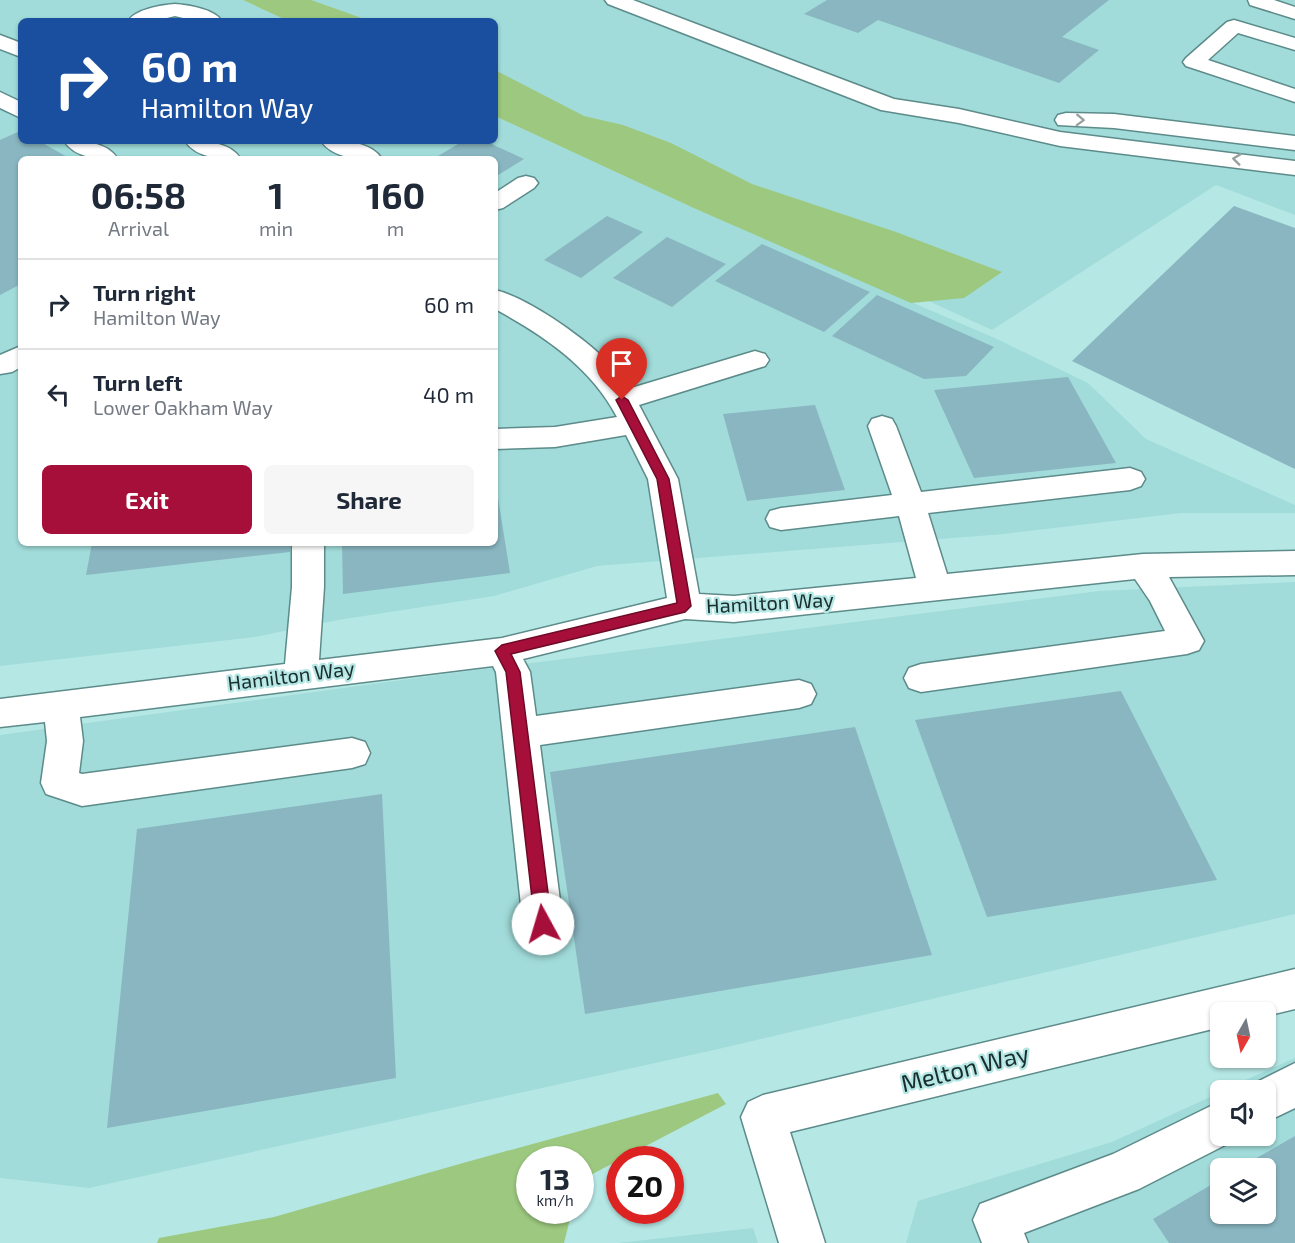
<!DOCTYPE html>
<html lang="en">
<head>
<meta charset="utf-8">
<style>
	body { margin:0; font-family:"Exo 2",sans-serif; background:#f6f6f7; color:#1f2937; height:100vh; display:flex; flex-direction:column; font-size:22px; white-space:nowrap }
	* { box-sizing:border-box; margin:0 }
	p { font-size:20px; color:#747a83 }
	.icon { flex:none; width:33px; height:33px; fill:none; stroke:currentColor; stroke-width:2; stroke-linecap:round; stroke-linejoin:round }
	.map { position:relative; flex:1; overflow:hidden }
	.details { position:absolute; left:18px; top:156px; width:480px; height:390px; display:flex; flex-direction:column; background:#fff; border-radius:9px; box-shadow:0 2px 4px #0004 }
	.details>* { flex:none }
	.hud { position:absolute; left:18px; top:18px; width:480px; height:126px; border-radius:9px; box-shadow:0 2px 4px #0004; background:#1a4fa0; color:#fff; overflow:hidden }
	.needle { width:39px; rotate:189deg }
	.controls { position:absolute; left:1210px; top:1002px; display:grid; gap:12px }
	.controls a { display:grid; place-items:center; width:66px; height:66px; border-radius:9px; background:#fff; box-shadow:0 2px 4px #0004; font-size:30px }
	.speed { position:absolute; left:516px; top:1146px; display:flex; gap:12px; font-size:30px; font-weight:700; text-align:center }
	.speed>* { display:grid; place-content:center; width:78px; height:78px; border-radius:50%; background:#fff; box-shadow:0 2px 4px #0004; line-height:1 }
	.speed small { font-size:15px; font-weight:400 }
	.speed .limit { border:9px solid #d22; background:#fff; color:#111 }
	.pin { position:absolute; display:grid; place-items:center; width:51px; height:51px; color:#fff; margin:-62px -26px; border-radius:50% 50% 50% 0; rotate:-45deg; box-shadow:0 0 6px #0007 }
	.pin .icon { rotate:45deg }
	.me { position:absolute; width:66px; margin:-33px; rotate:354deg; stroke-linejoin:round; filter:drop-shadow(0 0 4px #0008) }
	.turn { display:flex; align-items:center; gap:21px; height:126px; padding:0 24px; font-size:27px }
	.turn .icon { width:78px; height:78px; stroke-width:2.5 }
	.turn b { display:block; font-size:42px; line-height:51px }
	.eta { display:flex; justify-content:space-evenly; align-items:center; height:102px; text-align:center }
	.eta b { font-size:36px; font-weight:700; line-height:42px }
	.primary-button { display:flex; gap:12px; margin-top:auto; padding:12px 24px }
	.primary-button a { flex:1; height:69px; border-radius:9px; background:#a70f3b; color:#fff; font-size:24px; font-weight:700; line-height:69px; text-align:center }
	.primary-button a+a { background:#f6f6f7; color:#1f2937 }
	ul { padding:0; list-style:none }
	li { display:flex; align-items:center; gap:18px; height:90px; padding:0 24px; border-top:2px solid #e0e1e3 }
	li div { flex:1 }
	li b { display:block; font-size:22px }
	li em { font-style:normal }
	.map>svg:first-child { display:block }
	.built { fill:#a1dcda; fill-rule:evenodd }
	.green { fill:#9cc87f }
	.building { fill:#89b6c1 }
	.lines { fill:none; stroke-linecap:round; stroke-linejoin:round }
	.minor-casing { stroke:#5c8b8a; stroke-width:3 }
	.minor { fill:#fff; fill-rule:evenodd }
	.oneway { stroke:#98a0a0 }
	.route { fill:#a70f3b; stroke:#6d0a26; stroke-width:1.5 }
	.labels { text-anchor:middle; stroke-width:4.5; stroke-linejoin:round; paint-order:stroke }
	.street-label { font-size:20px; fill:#1a2d2d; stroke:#b5e7e5 }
	.near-street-label { font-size:24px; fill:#1a2d2d; stroke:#b5e7e5 }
</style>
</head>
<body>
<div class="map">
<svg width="1295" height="1243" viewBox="0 0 1295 1243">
	<rect width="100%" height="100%" fill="#b5e7e5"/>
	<!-- built -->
	<g class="built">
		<path d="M0 0H243L288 21H21V141H495V116L698 210 997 339 1088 383 1146 439 1295 505V513H1181L1004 534 597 566 494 596 338 620 255 637 0 666ZM21 159H495V543H21Z"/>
		<polygon points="266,0 1295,0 1295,215 1216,185 992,330 495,103 495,21 313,21"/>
		<polygon points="1295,582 1295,914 714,1050 89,1188 0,1178 0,735 460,672 1099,591"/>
		<path d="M1295 1058V1243H906L918 1201 1112 1142 1221 1092V1136H1266V1090H1223ZM1221 1168H1266V1214H1221Z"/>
		<polygon points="753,1228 758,1243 618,1243"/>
	</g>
	<!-- green -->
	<g class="green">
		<polygon points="243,0 311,0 370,21 288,21"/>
		<polygon points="495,70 584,116 623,125 671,143 752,184 896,232 1002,272 964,298 911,303 698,210 495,116"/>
		<polygon points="718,1093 726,1104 581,1180 580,1160 530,1160 530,1210 572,1211 564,1243 157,1243 159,1238 274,1217 463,1163"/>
	</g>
	<!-- building -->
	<g class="building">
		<polygon points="827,0 1109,0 1062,37 1099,50 1059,83 878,20 858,33 804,14"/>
		<polygon points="20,131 21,141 39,141 71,159 21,159 21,284 0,295 0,140"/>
		<polygon points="463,141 485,141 524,159 495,177 495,159 433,159"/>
		<polygon points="1234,206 1295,228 1295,469 1072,361"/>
		<polygon points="607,216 643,232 581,278 544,260"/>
		<polygon points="667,237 726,264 672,307 613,278"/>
		<polygon points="762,244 870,292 824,332 715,281"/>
		<polygon points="877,295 994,347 966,376 924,379 832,336"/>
		<polygon points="1068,377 1116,463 974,478 934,390"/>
		<polygon points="815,405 845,490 747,501 723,414"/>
		<polygon points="495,479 510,573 343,594 342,543 495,543"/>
		<polygon points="92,543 290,543 290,552 86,575"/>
		<polygon points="1121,691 1217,880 987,917 915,720"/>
		<polygon points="855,727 932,955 585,1014 550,772"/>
		<polygon points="382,794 396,1078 107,1128 137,829"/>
		<polygon points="1295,1136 1295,1243 1169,1243 1153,1219 1221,1179 1221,1214 1266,1214 1266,1168 1239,1168"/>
	</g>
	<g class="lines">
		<!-- minor casing -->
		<g class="minor-casing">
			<g id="minor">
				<polygon points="605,0 633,0 894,99 959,109 1060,132 1295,161 1295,175 1060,146 959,123 881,110 608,4"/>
				<polygon points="1248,0 1274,0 1295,7 1295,19 1250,5"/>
				<path d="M175 4C189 5 214 9 222 21H195L175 16 155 21H128C136 9 161 5 175 4Z"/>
				<polygon points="1234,20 1295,38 1295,50 1238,33 1208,60 1295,89 1295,102 1186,66 1183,62 1186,58 1227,22"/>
				<polygon points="0,35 21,43 21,57 0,49"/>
				<polygon points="0,92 21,102 21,118 0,108"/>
				<polygon points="1066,113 1114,114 1295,136 1295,150 1114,128 1058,125 1055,120 1058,115"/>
				<path d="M64 141C83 141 106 141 118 159 99 159 76 159 64 141Z"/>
				<path d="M185 141C204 141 229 141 241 159 222 159 197 159 185 141Z"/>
				<path d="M321 141C341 141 370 140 382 159 362 159 334 160 321 141Z"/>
				<polygon points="526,176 534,178 538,183 534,188 503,208 495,210 495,193 518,178"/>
				<path d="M495 290C528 298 580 335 605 359 614 368 621 379 628 389L755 351 765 354 769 360 765 366 639 405 678 479 699 594 734 596 916 578 899 516 781 530 770 527 766 519 770 511 781 508 892 495 868 426 872 419 882 416 892 419 896 426 921 492 1130 468 1141 472 1145 479 1141 486 1130 490 928 513 947 574 1143 554 1295 551V575L1169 577 1204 641 1199 650 1187 654 921 692 909 688 904 678 909 668 921 664 1165 631 1150 601 1135 579 734 622 685 619 523 659 530 672 536 716 799 680 811 684 816 694 811 704 799 708 540 745 563 924 557 937 543 942 529 937 523 924 496 672 493 666 80 717 83 741 79 773 82 774 352 738 365 742 370 753 365 764 352 768 82 806 46 794 41 783 47 741 45 722 0 727V699L285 664 292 587V543H324V587L319 660 502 638 667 598 648 479 626 435 555 447 495 449V429L555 427 617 417C591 367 543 335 495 309Z"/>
				<polygon points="21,346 21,367 12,372 0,374 0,355"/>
				<polygon points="1295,969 1295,1009 1266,1016 1266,1012 1221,1012 1221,1027 790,1132 825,1243 779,1243 741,1117 748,1102 763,1095"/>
				<polygon points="1295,1063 1295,1108 1266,1122 1266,1090 1248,1090 1251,1085"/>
				<polygon points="1221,1101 1221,1136 1238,1136 1237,1139 1139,1189 1024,1233 1028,1243 982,1243 973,1220 980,1204 1113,1154"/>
			</g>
		</g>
		<!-- minor -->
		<use href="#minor" class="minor"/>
	</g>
	<!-- one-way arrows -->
	<defs><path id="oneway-chevron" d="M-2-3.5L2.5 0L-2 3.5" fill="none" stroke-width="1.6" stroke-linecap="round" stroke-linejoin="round" transform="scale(1.5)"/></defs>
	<g class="oneway">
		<use href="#oneway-chevron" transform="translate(1080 120) rotate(2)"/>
		<use href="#oneway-chevron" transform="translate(1237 159) rotate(-173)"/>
	</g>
	<!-- route -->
	<polygon class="route" points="622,396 628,400 669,479 691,606 685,612 511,654 520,672 552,924 549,929 543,931 538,929 535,924 506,672 495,651 502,645 677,603 657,479 616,400"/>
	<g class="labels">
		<!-- street labels -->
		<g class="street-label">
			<text transform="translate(770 603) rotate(-3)" y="7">Hamilton Way</text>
			<text transform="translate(291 676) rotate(-7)" y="7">Hamilton Way</text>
		</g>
		<!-- near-street labels -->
		<g class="near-street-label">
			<text transform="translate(965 1069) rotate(-14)" y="8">Melton Way</text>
		</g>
	</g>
</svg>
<div class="controls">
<a><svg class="needle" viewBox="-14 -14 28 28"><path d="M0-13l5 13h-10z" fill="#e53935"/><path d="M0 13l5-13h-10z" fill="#747a83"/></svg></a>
<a><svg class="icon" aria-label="sound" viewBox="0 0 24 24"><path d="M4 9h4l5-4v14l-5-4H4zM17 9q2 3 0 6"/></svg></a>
<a><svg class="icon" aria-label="layers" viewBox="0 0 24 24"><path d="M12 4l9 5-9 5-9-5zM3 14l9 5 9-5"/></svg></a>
</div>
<div class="speed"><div>13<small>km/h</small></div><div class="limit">20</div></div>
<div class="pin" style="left:622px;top:400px;background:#d93025"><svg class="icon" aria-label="arrive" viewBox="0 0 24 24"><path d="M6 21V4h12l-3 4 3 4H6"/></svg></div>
<svg class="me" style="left:543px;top:924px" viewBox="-20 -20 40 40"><circle r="19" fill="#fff"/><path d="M0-13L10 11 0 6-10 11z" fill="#a70f3b"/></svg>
<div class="hud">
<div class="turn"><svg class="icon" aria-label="right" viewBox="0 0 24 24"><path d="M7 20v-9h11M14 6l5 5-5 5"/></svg><div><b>60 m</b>Hamilton Way</div></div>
</div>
<section class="details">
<div class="eta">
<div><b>06:58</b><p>Arrival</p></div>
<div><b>1</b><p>min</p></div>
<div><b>160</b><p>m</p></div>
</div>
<ul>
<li><svg class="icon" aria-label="right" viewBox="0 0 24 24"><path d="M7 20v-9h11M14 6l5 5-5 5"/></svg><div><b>Turn right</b><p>Hamilton Way</p></div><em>60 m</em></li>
<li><svg class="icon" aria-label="left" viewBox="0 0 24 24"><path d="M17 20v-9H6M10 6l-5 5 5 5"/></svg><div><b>Turn left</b><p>Lower Oakham Way</p></div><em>40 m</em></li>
</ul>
<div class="primary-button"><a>Exit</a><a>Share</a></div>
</section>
</div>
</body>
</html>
